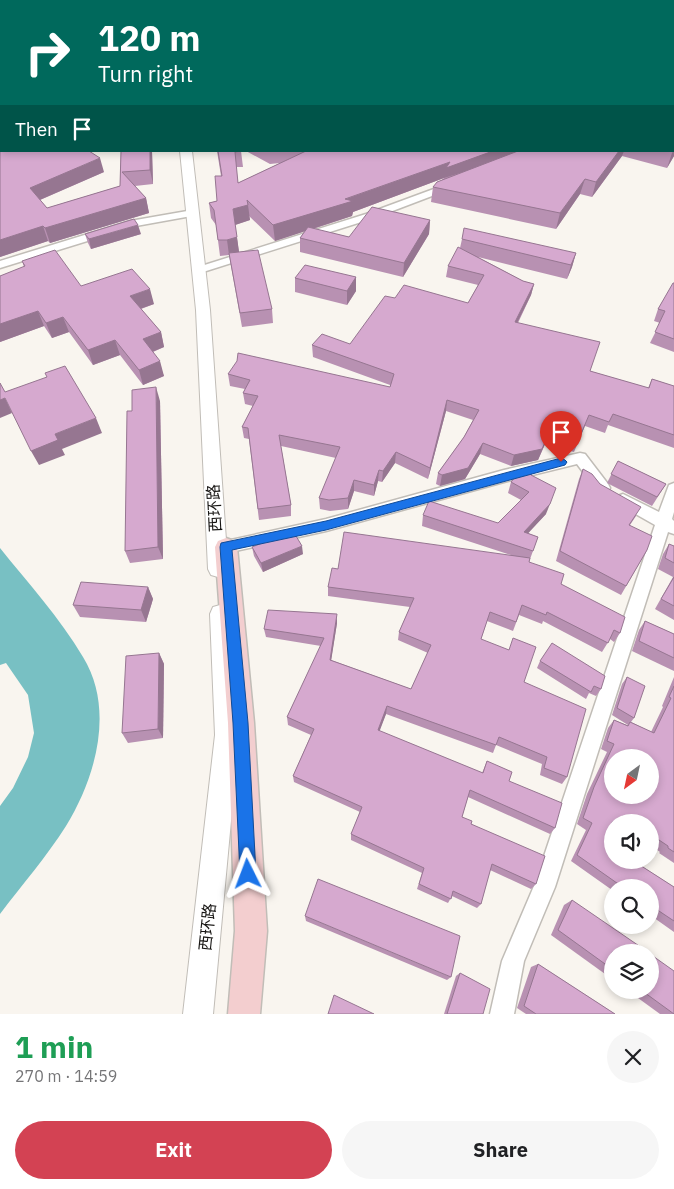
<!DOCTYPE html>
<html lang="en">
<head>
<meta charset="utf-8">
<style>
	body { margin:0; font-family:"IBM Plex Sans","Noto Sans SC",sans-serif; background:#f6f6f6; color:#202124; height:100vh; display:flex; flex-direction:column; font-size:19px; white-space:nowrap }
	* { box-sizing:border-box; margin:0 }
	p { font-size:16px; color:#757577 }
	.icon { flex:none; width:28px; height:28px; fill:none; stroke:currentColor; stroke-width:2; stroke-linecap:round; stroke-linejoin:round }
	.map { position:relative; height:1014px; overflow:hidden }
	.sheet { display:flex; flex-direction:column; background:#fff; flex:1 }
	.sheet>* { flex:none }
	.top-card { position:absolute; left:0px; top:0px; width:675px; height:152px; box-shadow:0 2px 8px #0003; background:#00695c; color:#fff; overflow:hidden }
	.needle { width:32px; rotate:213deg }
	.tools { position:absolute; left:604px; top:749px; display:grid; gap:10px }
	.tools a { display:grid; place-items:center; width:55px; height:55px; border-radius:50%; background:#fff; box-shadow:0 2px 8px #0003; font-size:25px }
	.pin { position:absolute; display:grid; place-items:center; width:42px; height:42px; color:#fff; margin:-51px -21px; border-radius:50% 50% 50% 0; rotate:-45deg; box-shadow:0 0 5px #0007 }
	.pin .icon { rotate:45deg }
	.me { position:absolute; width:55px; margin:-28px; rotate:357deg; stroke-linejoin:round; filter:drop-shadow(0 0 4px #0008) }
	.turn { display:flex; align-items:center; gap:18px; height:105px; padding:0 15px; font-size:22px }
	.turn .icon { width:65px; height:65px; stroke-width:2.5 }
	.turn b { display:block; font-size:35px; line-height:42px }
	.then { display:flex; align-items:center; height:48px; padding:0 15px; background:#0003; gap:10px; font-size:19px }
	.round { display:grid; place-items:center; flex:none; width:52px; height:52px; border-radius:26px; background:#f6f6f6 }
	.summary { display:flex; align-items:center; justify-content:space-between; height:85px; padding:0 15px }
	h1 { font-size:30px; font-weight:700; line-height:38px; color:#1e9e55 }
	.action { display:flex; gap:10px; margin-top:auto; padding:10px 15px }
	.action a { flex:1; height:58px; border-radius:30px; background:#d34253; color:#fff; font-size:20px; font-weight:700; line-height:58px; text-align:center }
	.action a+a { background:#f6f6f6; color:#202124 }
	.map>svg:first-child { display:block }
	.water { fill:#78c0c3 }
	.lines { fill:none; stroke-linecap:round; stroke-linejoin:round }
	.minor-casing { stroke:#c1bdb7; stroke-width:3 }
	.tertiary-casing { stroke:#c1bdb7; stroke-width:2 }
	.secondary-casing { stroke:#c1bdb7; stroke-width:3 }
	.minor { fill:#fff; fill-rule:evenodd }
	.tertiary { fill:#fff; fill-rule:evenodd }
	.secondary { fill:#f3cecf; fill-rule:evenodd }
	.wall { fill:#b891b2 }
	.shaded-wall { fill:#967691 }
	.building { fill:#d6a9cf; stroke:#967691; fill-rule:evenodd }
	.route { fill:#1a73e8; stroke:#114b97 }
	.labels { text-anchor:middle; stroke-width:4; stroke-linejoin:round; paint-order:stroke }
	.street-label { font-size:16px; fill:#171513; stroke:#fff }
</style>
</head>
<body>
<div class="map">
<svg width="674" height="1014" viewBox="0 0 674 1014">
	<rect width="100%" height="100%" fill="#f9f5ef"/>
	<!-- water -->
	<path class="water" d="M0 548C28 583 60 618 83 657 115 709 96 777 66 826 47 856 22 885 0 914V806L13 788 28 757 34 733 28 695 6 663 0 665Z"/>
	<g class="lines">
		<!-- minor casing -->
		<g class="minor-casing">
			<g id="minor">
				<polygon points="450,183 455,186 453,188 374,218 203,272 195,272 193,270 195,268 366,214"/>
				<polygon points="193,210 198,213 197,215 136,226 0,268 0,261 130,221"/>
				<polygon points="580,453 585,454 608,484 610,488 608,492 603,494 598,492 577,464 504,482 326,531 217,555 211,554 209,549 211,544 217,543 326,519 504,470"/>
				<polygon points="674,483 674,512 672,519 674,521 674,534 668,532 555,887 524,961 514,1014 490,1014 502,961 534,886 655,525 618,504 616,500 618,496 623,494 659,512 669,485"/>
			</g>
		</g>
		<!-- tertiary casing -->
		<g class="tertiary-casing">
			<g id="tertiary">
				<polygon points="166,0 175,0 175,1 167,1"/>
				<polygon points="180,151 192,151 210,310 228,569 225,575 218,577 211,575 208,569 196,310"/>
				<polygon points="220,605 227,607 230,614 239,735 213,1014 183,1014 215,735 210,614 213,607"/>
			</g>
		</g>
		<!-- secondary casing -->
		<g class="secondary-casing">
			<polygon id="secondary" points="226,538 234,541 237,547 254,723 267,931 260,1014 228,1014 235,931 228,723 215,547 218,541"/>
		</g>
		<!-- minor -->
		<use href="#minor" class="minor"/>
		<!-- tertiary -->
		<use href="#tertiary" class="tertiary"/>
		<!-- secondary -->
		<use href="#secondary" class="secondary"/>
	</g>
	<!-- wall -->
	<g class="wall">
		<polygon points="0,0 134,0 133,1 1,1 1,151 104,172 40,200 47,208 120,186 121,151 152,151 153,184 135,186 146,198 149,213 50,243 48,241 0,257"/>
		<polygon points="182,0 384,0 388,1 182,1"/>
		<polygon points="487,0 674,0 674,2 674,1 470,1 487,1"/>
		<polygon points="674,12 674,156 667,168 622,156 592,197 580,194 556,229 431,202 433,187 444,178 353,212 352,216 313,229 349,237 430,220 429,234 403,277 300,252 300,238 305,231 275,241 249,216 250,220 235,225 239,252 272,309 273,323 242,327 229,255 220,256 216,225 211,218 209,203 217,201 221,176 217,151 241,151 243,167 236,167 238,183 280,163 270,164 246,151 674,151"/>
		<polygon points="85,234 141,234 91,249 88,243"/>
		<polygon points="462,239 576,253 572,267 567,279 478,257 523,281 534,284 531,295 518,323 590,371 648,388 652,379 674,386 674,448 608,425 605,433 585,426 574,452 545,444 538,460 511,466 480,454 465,479 440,486 436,484 438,473 464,437 473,420 446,411 428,479 395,463 382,482 378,481 374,496 354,491 348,509 330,511 320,509 319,498 336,458 281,446 291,505 291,516 259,520 249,439 244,438 242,427 253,406 245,404 243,393 245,389 230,386 228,374 390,387 390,385 313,357 312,345 350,344 395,298 468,303 478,285 446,277 448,266 460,248"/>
		<polygon points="22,261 81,286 154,304 141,309 161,332 164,347 153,352 164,376 143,385 120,355 93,365 69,332 52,338 44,326 0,342 0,276 24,267"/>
		<polygon points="356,277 356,291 347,305 295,292 295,278"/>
		<polygon points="674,283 674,352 650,343 660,323 654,321 658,309"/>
		<polygon points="160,401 163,559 130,563 125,551 132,411"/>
		<polygon points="618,461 666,484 652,506 607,483"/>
		<polygon points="583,469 636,516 630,525 647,550 621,595 556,561 579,479"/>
		<polygon points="531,476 546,514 528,533 538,537 529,562 561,584 620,633 614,642 610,639 602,652 543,621 542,624 519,615 513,631 487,621 481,639 524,682 567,777 562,784 540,775 542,764 496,745 493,753 386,714 379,731 482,773 487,761 509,781 555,828 550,834 468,797 462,817 471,824 536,884 531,889 490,870 481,904 477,908 452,896 448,903 417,889 422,873 351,840 351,834 360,812 294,782 293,776 311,735 288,725 287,717 321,646 266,637 264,629 337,623 331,660 411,689 428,653 398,640 399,632 410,607 328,596 328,587 338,569 511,555 422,526 423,515 498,523 521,500 508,493 511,482"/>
		<polygon points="669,544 674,546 674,620 655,609 673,577 658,569 663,554"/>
		<polygon points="252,547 303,554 263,572 254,556"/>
		<polygon points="148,587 153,599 146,622 80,617 73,605"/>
		<polygon points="645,621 674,634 674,671 632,651 639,630"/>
		<polygon points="159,653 164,664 163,738 128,743 122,733"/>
		<polygon points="540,661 601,689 596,696 589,693 586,699 537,668"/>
		<polygon points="627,677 634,718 631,722 651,732 663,707 662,706 674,677 674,863 659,853 660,852 650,845 650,822 612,822 609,845 674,887 674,932 650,915 650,888 612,888 612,890 571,861 586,830 577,824 587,794 607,752 601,749 608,728 614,720 627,725 628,725 612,715 622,684"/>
		<polygon points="572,900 612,952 612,979 551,935 564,905"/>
		<polygon points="305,916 451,977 447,980 306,921"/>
		<polygon points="538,964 615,1014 526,1014 517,1008 531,967"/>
		<polygon points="460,973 483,1014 444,1014 456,976"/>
		<polygon points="627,990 650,990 674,1014 660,1014"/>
	</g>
	<!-- shaded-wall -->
	<g class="shaded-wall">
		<polygon points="120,0 134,0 133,1 119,1"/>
		<polygon points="674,150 674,156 667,168 672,153"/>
		<polygon points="150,151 152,151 153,184 150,170"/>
		<polygon points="493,151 531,151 444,178 353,212 352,216 275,241 273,225 450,162"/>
		<polygon points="619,151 624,151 622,156 592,197 596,182"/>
		<polygon points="100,158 104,172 35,202 30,188"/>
		<polygon points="585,179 580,194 556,229 560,213"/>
		<polygon points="146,198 149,213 50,243 45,228"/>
		<polygon points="248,205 250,220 235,225 233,209"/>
		<polygon points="430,220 429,234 403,277 404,263"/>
		<polygon points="138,225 141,234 91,249 89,239"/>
		<polygon points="43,226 48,241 0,257 0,240"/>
		<polygon points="237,237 239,252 229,255 227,240"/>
		<polygon points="576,253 572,267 567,279 571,265"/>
		<polygon points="356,277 356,291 347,305 347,291"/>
		<polygon points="534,284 531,295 512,333 515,322"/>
		<polygon points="150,289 154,304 134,311 130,296"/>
		<polygon points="38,311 44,326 0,342 0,324"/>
		<polygon points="63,317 69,332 52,338 46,323"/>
		<polygon points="161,332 164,347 147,354 143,339"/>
		<polygon points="115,340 120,355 93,365 88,350"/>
		<polygon points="160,361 164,376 143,385 139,370"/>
		<polygon points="156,387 160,401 163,559 158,547"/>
		<polygon points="5,398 12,413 0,418 0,400"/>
		<polygon points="447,400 446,411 428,479 430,468"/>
		<polygon points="96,418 102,433 62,449 65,455 39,465 31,451 55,434"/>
		<polygon points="549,433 545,444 538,460 511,466 514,455"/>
		<polygon points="483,443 480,454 465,479 440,486 442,475"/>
		<polygon points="396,452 395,463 382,482 383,471"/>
		<polygon points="379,470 378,481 374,496 374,485"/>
		<polygon points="354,480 354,491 348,509 348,498"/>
		<polygon points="550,504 546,514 520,542 524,532"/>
		<polygon points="302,546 303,554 263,572 261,563"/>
		<polygon points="148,587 153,599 146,622 141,610"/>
		<polygon points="337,614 337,623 330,668 330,660"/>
		<polygon points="159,653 164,664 163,738 158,729"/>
		<polygon points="387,706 386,714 377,738 378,730"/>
	</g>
	<!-- building -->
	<g class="building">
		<polygon points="0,0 120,0 119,1 1,1 1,102 0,103"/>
		<polygon points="191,0 384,0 388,1 191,1 192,0"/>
		<polygon points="471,0 487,1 487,0 665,0 665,1 470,1"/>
		<polygon points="0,107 1,107 1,151 89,151 100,158 30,188 47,208 120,186 121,151 150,151 150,170 122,172 146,198 45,228 43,226 0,240"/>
		<polygon points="218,151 241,151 235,152 238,183 306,151 493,151 446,168 450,162 345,199 353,201 273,225 247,200 248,205 233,209 237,237 227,240 218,240 214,210 209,203 217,201 215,176 222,176"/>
		<polygon points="518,151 619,151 596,182 585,179 560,213 433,187 437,182"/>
		<polygon points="372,207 430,220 404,263 300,238 308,227 349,237"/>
		<polygon points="134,219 138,225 89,239 85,234"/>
		<polygon points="464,228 576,253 571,265 462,239"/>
		<polygon points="458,247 523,281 534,284 515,322 600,342 590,371 649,388 652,379 674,386 674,435 613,414 609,422 589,415 578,441 549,433 542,449 514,455 483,443 468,468 442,475 438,473 464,437 479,410 447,400 430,468 396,452 383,471 379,470 374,485 354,480 348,498 329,500 319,498 340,447 279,435 291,505 258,509 248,428 242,427 258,396 243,393 250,380 228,374 237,361 238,353 390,387 394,374 312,345 322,334 350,344 385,296 395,298 404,285 468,303 484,275 448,266"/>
		<polygon points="55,250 81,286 132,269 150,289 130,296 161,332 143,339 160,361 139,370 115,340 88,350 63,317 46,323 38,311 0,324 0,276 25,266 22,261"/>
		<polygon points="258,250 272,309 240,313 229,253"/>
		<polygon points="305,265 356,277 347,291 295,278"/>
		<polygon points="673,283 674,283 674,339 655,332 665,311 658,309"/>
		<polygon points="65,366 96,418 55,434 58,440 31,451 5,398 0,400 0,383 5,392 47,377 45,373"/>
		<polygon points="156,387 158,547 125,551 127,411 132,411 132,390"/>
		<polygon points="618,461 666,484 657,497 611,474"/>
		<polygon points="534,467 531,475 556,488 550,504 524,532 538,537 533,551 423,515 429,501 498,523 529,492 511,482 521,470"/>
		<polygon points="583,469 592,474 600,484 641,507 629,525 652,536 647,550 626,586 560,551"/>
		<polygon points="293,531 302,546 261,563 252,547"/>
		<polygon points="344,532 530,558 529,562 564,574 561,584 625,617 620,633 614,630 608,643 547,612 546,615 522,605 516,622 490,612 481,639 509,650 513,638 536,647 524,682 586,709 567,777 544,768 547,757 499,737 496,745 387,706 378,730 483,773 487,761 512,772 509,781 562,803 555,828 470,790 462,817 472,821 471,824 545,856 536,884 492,864 481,904 453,891 451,899 419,884 424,868 351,834 362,807 293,776 314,729 287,717 324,638 264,629 268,610 337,614 330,660 411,689 431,645 399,632 414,598 328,587 332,568 338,569"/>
		<polygon points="669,544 674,546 674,563 665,558"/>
		<polygon points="674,577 674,606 661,599"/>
		<polygon points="81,582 148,587 141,610 73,605"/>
		<polygon points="645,621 674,634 674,658 639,641"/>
		<polygon points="552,643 605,676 601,689 594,686 591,692 540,661"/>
		<polygon points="159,653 158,729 122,733 126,656"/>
		<polygon points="627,677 645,686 634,718 617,708"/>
		<path d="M674 686V852L668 848V846L650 834V822H633L622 816 619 822H612V838L609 845 612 847V860H632L674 887V921L650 905V888H624L577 855 592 823 583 818 594 787 614 744 607 741 614 720 628 726 630 722 654 733 671 698 669 697ZM612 758H650V795H612Z"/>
		<polygon points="318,879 460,936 451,977 305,916"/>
		<polygon points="572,900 648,952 612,952 612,969 558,930"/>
		<polygon points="650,954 674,971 674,1014 641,990 650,990"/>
		<polygon points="538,964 615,1014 536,1014 524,1006"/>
		<polygon points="460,973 490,989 483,1014 447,1014"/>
		<polygon points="334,995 374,1014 328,1014"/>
	</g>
	<!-- route -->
	<polygon class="route" points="561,458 565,460 567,462 565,465 326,530 232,550 248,723 256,874 254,880 248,882 243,880 240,874 233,723 220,547 221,543 326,521"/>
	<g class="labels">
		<!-- street labels -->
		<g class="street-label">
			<text transform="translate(214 508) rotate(-93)" y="6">西环路</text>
			<text transform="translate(207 927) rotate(-84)" y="6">西环路</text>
		</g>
	</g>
</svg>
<div class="tools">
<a><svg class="needle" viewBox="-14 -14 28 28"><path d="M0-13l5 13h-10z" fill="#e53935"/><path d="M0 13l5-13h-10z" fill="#757577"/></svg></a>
<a><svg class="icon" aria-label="sound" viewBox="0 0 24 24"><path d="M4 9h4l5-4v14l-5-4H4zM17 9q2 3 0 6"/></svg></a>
<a><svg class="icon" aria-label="search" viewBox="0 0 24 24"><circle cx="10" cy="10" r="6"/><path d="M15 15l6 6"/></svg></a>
<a><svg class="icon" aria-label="layers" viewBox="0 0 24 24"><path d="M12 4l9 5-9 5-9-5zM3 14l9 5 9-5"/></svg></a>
</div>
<div class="pin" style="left:561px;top:462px;background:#d93025"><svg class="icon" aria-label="arrive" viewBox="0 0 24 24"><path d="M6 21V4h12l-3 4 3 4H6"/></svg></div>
<svg class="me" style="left:248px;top:874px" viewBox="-20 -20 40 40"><path d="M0-17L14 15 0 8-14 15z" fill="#1a73e8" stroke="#fff" stroke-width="4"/></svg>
<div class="top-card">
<div class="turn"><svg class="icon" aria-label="right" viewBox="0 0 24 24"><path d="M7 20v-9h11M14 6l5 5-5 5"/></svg><div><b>120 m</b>Turn right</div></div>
<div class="then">Then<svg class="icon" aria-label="arrive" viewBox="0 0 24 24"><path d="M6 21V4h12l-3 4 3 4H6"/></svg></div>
</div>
</div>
<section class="sheet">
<div class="summary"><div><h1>1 min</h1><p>270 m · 14:59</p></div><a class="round"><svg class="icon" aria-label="close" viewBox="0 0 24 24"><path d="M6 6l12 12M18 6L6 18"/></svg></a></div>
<div class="action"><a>Exit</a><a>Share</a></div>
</section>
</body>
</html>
